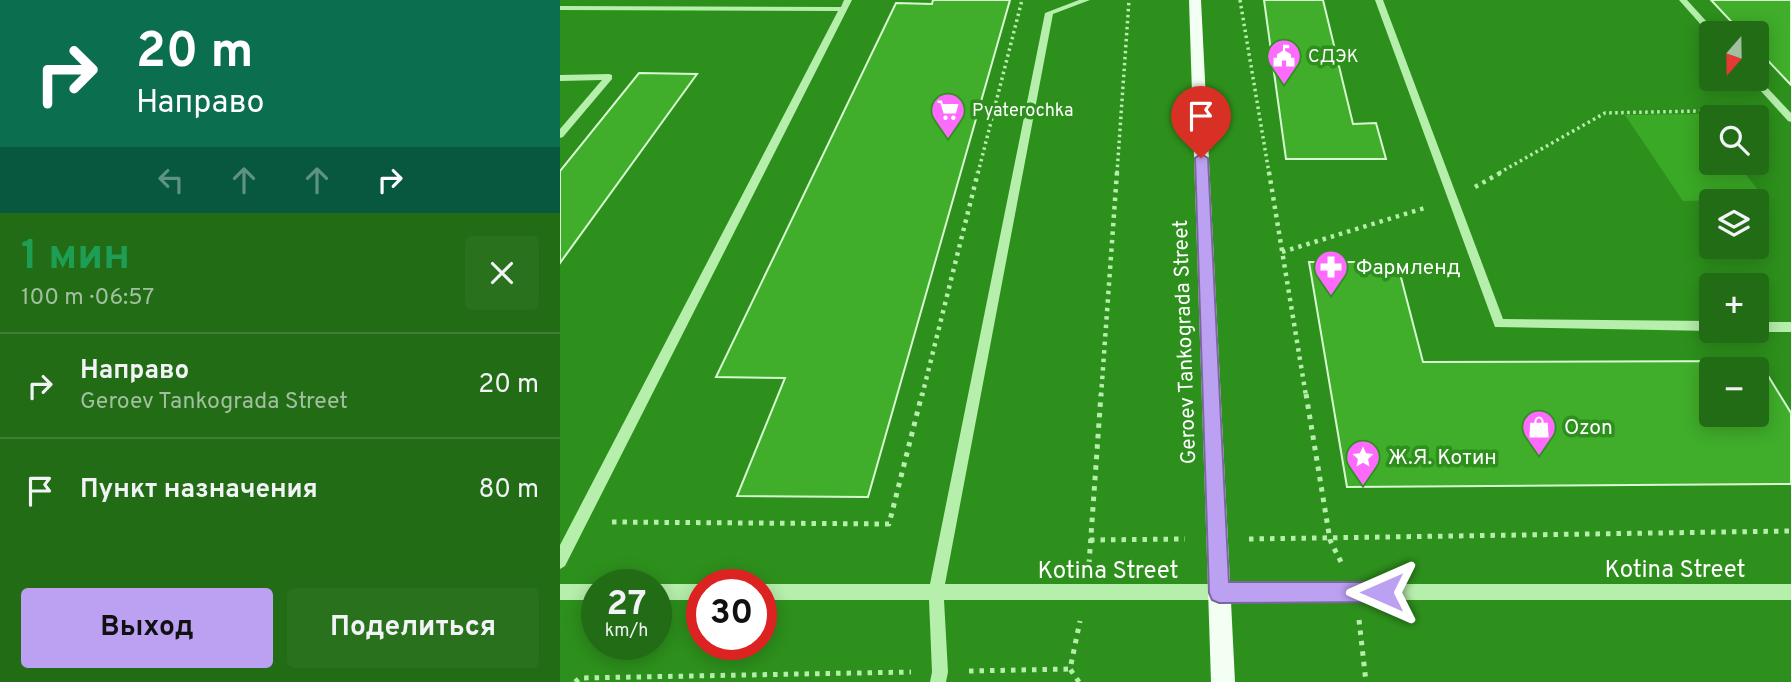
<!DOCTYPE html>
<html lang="ru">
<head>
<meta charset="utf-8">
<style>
	body { margin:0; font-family:Overpass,sans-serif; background:#2a711e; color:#f1f3f6; height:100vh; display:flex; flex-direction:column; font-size:26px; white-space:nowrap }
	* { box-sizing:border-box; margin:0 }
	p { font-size:23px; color:#a2c0a0 }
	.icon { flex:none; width:38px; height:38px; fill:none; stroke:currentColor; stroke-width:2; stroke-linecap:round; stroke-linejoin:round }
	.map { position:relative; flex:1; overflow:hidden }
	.sheet { display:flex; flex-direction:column; background:#226c15; width:560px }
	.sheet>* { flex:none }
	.hud { background:#0b6e4f; color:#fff; overflow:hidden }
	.needle { width:46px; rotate:200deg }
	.fabs { position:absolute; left:1139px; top:21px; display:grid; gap:14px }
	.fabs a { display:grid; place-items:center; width:70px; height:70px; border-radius:7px; background:#226c15; box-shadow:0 4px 18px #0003; font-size:35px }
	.speed { position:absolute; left:21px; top:569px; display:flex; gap:14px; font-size:35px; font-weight:700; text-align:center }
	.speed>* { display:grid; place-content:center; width:91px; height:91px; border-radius:50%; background:#226c15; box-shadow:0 4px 18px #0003; line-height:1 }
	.speed small { font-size:18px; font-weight:400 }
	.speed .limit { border:10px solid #d22; background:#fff; color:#111 }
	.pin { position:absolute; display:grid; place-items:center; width:60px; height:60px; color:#fff; margin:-72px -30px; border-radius:50% 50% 50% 0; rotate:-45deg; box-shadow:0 0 7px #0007 }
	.pin .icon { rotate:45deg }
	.me { position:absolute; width:77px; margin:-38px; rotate:270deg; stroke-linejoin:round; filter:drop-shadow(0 0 5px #0008) }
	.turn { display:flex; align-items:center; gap:24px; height:147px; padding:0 21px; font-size:32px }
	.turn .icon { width:91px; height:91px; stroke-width:2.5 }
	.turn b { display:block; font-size:49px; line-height:60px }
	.lanes { display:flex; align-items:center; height:66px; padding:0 21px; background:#0003; justify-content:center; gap:35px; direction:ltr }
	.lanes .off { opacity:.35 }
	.round { display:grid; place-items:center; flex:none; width:74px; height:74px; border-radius:7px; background:#2a711e }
	.overview { display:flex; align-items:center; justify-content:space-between; height:119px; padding:0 21px }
	h1 { font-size:42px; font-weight:700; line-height:52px; color:#1e9e55 }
	.primary-button { display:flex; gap:14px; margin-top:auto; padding:14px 21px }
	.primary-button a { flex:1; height:80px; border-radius:7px; background:#bca0f2; color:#111; font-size:28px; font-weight:700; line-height:80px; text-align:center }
	.primary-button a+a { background:#2a711e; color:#f1f3f6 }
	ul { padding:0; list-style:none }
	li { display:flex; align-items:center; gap:21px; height:105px; padding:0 21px; border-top:2px solid #3f7f34 }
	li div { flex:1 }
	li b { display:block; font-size:26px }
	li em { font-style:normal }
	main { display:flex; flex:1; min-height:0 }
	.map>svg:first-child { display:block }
	.green { fill:#3aa925 }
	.building { fill:#40ae2b; stroke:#d8fad1; stroke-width:2; fill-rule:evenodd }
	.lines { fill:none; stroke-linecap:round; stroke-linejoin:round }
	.path-far2 { stroke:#b6eeab; stroke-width:3.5; stroke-dasharray:2.5 3.5; stroke-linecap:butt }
	.path-far1 { stroke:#b6eeab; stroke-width:4.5; stroke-dasharray:3.5 5; stroke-linecap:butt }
	.path { stroke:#b6eeab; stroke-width:5; stroke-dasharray:4.5 6; stroke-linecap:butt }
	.minor { fill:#b6eeab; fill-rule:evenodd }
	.major { fill:#f3fff2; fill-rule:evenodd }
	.route { fill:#bca0f2; stroke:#7a689d; stroke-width:2 }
	.labels { text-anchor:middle; stroke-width:7; stroke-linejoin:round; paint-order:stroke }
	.far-poi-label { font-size:18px; fill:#fff; stroke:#2d901c; text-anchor:start }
	.poi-label { font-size:21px; fill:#fff; stroke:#2d901c; text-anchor:start }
	.street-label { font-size:21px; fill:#fff; stroke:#2d901c }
	.near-street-label { font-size:24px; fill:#fff; stroke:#2d901c }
</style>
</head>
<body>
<main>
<section class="sheet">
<div class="hud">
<div class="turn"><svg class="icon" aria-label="right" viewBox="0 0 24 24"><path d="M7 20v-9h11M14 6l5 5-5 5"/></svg><div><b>20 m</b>Направо</div></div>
<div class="lanes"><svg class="icon off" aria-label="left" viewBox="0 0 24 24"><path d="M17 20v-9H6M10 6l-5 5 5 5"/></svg><svg class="icon off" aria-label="ahead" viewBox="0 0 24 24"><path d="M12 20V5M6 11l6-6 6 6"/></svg><svg class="icon off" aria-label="ahead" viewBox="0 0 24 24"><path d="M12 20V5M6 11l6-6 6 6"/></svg><svg class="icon" aria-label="right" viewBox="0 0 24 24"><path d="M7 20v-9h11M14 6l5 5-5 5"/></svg></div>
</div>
<div class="overview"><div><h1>1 мин</h1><p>100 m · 06:57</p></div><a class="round"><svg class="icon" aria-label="close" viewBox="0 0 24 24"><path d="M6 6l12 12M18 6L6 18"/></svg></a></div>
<ul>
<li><svg class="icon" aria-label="right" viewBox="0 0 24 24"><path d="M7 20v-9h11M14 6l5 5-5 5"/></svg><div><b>Направо</b><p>Geroev Tankograda Street</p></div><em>20 m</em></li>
<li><svg class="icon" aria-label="arrive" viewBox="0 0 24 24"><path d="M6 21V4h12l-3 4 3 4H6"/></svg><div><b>Пункт назначения</b></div><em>80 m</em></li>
</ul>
<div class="primary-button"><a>Выход</a><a>Поделиться</a></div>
</section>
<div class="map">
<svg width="1231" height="682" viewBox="0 0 1231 682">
	<rect width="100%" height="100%" fill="#2d901c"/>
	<!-- green -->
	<polygon class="green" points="1139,114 1151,131 1152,163 1177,163 1205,199 1123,201 1065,115"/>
	<!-- building -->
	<g class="building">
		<polygon points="373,0 450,0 308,497 177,496 225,378 156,377 336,3 372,4"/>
		<polygon points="704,0 763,0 793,124 816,123 826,159 726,159"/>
		<polygon points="1151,0 1231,0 1231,85 1197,49 1197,33 1182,33"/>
		<polygon points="79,73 137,74 0,263 0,171"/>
		<path d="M749 262H837L863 362 1199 361 1231 413V484L787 487ZM1152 369H1197V415H1152Z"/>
	</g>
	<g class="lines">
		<!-- path-far2 -->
		<g class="path-far2">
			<polyline points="680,0 709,173"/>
			<polyline points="418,173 462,0"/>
			<polyline points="557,173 569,0"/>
			<polyline points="939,173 1045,113 1187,110"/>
		</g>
		<!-- path-far1 -->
		<g class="path-far1">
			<polyline points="709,172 746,396"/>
			<polyline points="915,187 942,172"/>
			<polyline points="722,252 868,207"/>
			<polyline points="362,396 418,172"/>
			<polyline points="541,396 557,172"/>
		</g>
		<!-- path -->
		<g class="path">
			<polyline points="746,394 770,540 781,562"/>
			<polyline points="52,522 329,524 362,394"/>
			<polyline points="689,539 1231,531"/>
			<polyline points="530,540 625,539"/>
			<polyline points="529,564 541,394"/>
			<polyline points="799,620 806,682"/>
			<polyline points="409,671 510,669"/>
			<polyline points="15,682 20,678 351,672"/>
			<polyline points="519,682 510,669 520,621"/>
		</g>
		<!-- minor -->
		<g class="minor">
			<polygon points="284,0 292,0 5,566 0,569 0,545 278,11 0,10 0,6 281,7"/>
			<polygon points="519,0 530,0 493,14 385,584 1231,584 1231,600 384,600 388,672 386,682 370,682 372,672 369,600 201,600 201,584 370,584 485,13"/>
			<polygon points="815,0 823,0 943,319 1152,321 1152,331 935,327"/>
			<polygon points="1119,0 1127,0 1157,33 1150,35"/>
			<polygon points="49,74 52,75 52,79 3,137 0,138 0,129 42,80 0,81 0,75"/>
			<polygon points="1197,77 1231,113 1231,122 1228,121 1190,79 1197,79"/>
			<polygon points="1197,322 1231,322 1231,332 1197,332 1194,331 1197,331"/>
			<polygon points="0,584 38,584 37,600 0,600"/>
			<polygon points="95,584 142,584 142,600 96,600"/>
		</g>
		<!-- major -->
		<polygon class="major" points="629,0 641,0 675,682 651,682"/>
	</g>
	<!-- route -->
	<polygon class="route" points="641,154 648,158 669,582 822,582 830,585 833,592 830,599 822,602 659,603 652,600 649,593 635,158"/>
	<!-- icons -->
	<defs>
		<g id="civic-pin" transform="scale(1.75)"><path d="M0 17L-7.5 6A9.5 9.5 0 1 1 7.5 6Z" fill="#fe69fe" stroke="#2d901c"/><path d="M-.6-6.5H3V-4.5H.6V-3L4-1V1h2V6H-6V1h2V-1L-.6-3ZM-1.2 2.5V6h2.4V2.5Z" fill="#fff"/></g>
		<g id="supermarket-pin" transform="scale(1.75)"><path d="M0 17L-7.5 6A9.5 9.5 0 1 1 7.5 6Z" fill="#fe69fe" stroke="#2d901c"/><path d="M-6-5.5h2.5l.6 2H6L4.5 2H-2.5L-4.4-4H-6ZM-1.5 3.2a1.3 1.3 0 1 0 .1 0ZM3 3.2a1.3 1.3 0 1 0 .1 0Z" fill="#fff"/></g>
		<g id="pharmacy-pin" transform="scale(1.75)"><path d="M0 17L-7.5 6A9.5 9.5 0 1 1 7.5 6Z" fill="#fe69fe" stroke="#2d901c"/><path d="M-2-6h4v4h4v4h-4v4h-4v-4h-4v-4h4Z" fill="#fff"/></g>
		<g id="shop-pin" transform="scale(1.75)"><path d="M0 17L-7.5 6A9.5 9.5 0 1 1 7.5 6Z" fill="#fe69fe" stroke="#2d901c"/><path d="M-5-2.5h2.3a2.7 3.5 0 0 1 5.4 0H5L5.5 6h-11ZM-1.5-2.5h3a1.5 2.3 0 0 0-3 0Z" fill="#fff"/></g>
		<g id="sight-pin" transform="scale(1.75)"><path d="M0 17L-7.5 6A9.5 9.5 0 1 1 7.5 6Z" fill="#fe69fe" stroke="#2d901c"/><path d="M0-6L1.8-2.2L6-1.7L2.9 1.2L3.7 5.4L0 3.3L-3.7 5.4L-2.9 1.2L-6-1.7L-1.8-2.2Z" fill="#fff"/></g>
	</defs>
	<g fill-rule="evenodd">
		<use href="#civic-pin" x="724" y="56"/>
		<use href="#supermarket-pin" x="388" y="110"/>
		<use href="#pharmacy-pin" x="771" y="267"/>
		<use href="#shop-pin" x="979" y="427"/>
		<use href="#sight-pin" x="803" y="457"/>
	</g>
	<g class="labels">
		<!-- far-poi labels -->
		<g class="far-poi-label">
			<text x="748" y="62">СДЭК</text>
			<text x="412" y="116">Pyaterochka</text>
		</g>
		<!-- poi labels -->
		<g class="poi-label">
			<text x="796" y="274">Фармленд</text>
			<text x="1004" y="434">Ozon</text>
			<text x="828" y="464">Ж.Я. Котин</text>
		</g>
		<!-- street labels -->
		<g class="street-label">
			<text transform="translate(624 342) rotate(-92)" y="7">Geroev Tankograda Street</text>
		</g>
		<!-- near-street labels -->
		<g class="near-street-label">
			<text x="1115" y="577">Kotina Street</text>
			<text x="548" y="578">Kotina Street</text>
		</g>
	</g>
</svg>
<div class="fabs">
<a><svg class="needle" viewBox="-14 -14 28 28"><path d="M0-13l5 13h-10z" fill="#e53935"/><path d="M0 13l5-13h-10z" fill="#a2c0a0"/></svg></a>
<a><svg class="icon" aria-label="search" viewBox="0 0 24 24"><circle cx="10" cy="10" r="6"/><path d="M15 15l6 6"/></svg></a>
<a><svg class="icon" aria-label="layers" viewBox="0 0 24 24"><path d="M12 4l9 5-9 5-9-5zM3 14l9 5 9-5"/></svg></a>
<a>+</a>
<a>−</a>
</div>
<div class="speed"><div>27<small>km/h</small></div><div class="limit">30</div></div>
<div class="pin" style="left:641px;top:158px;background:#d93025"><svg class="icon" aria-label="arrive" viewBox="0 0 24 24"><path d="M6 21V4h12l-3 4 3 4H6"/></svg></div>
<svg class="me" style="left:822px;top:592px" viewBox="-20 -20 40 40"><path d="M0-17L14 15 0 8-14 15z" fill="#bca0f2" stroke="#fff" stroke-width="4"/></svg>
</div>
</main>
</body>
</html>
